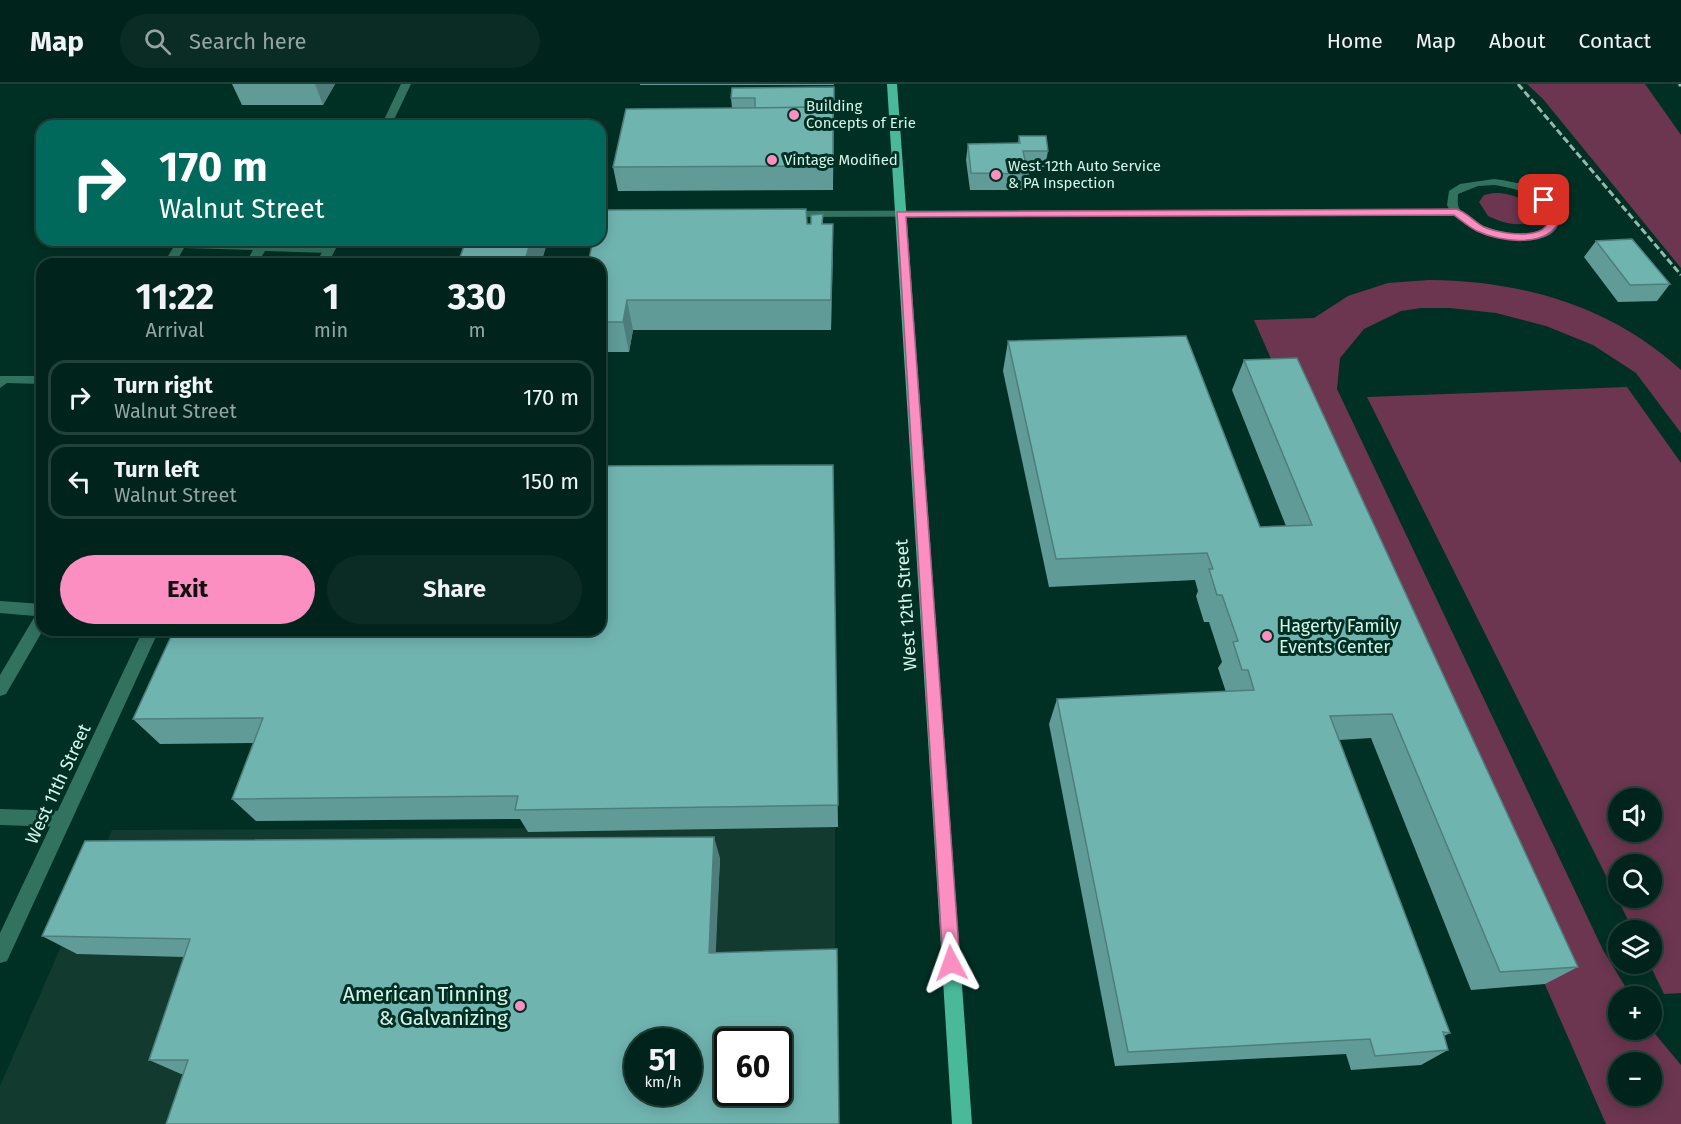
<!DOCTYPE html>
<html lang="en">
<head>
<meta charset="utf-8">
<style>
	body { margin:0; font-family:"Fira Sans",sans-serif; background:#0a2c24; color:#f1f3f6; height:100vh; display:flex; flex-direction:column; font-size:22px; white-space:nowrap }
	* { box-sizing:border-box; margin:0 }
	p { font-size:20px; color:#95a4a3 }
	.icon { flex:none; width:33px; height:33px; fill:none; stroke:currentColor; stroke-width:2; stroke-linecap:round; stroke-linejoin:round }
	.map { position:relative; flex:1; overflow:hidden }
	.sheet { position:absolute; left:36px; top:174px; width:570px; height:378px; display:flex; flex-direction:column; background:#00241b; border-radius:18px; box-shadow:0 3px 15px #0003,0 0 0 2px #22413a }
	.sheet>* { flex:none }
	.hud { position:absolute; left:36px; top:36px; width:570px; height:126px; border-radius:18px; box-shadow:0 3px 15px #0003,0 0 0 2px #22413a; background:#00695c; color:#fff; overflow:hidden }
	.buttons { position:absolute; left:1608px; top:704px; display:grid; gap:12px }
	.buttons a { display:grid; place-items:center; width:54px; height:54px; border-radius:50%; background:#00241b; box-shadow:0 3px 15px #0003,0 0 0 2px #22413a; font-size:30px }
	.speed { position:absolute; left:624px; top:944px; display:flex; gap:12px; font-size:30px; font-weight:700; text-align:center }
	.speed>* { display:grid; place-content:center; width:78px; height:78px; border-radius:50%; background:#00241b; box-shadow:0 3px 15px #0003,0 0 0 2px #22413a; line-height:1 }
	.speed small { font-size:15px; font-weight:400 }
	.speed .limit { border:3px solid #111; border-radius:9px; background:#fff; color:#111 }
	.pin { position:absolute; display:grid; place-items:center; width:51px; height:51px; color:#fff; margin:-26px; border-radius:12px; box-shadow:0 3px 9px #0006 }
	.me { position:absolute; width:66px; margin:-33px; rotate:356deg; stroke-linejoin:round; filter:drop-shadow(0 0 4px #0008) }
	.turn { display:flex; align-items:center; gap:21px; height:126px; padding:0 24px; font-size:27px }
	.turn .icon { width:78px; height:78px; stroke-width:2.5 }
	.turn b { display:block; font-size:42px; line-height:51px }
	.eta { display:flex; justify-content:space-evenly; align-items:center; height:102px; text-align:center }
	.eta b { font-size:36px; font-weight:700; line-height:42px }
	.cta { display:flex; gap:12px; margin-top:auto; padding:12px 24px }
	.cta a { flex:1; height:69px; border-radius:36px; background:#fc8fc2; color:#111; font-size:24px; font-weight:700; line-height:69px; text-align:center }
	.cta a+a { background:#0a2c24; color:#f1f3f6 }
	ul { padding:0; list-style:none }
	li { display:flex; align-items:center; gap:18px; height:75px; margin:0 12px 9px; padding:0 12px; border:3px solid #22413a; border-radius:18px }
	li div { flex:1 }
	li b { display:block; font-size:22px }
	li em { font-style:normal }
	header { display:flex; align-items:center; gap:36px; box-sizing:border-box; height:84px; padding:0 30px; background:#00241b; border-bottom:2px solid #22413a }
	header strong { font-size:28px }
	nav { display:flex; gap:33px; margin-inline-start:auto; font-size:21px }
	.search { width:420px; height:54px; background:#0a2c24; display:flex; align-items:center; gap:15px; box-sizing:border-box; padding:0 21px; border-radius:33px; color:#95a4a3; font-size:22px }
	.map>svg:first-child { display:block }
	.built { fill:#133a2f; fill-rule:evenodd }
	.green { fill:#6c3650; fill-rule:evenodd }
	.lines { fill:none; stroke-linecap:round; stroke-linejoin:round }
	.service { fill:#327360; fill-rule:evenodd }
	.minor { fill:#327360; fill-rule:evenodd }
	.primary { fill:#4ab99a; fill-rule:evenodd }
	.rail { stroke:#94b8ac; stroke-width:3; stroke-dasharray:7 3; stroke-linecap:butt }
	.wall { fill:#609b97 }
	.shaded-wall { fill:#4e7e7b }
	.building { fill:#70b4b0; stroke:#4e7e7b; stroke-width:1.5; fill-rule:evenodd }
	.route { fill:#fc8fc2; stroke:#a45d7e; stroke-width:1.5 }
	.poi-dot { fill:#fc8fc2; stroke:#003024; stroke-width:2 }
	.labels { text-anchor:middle; stroke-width:6; stroke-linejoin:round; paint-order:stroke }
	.far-poi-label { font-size:15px; fill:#d6f4e9; stroke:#003024; text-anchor:start }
	.street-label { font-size:18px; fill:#d6f4e9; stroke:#003024 }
	.poi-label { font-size:18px; fill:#d6f4e9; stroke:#003024; text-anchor:start }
	.near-poi-label { font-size:21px; fill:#d6f4e9; stroke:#003024; text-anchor:end }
</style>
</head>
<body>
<header>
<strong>Map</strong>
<div class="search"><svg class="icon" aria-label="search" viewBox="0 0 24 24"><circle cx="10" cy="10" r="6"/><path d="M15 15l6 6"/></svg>Search here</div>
<nav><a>Home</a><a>Map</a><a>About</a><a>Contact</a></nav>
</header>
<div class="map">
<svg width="1681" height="1040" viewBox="0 0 1681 1040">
	<rect width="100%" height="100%" fill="#003024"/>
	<!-- built -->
	<path class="built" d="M835 743V1040H0V1002L112 746ZM638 957H688V1008H638ZM728 957H778V1008H728Z"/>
	<!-- green -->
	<g class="green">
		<polygon points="1527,0 1645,0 1681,51 1681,184 1543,15"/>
		<path d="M1494 109C1513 109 1529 115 1537 133 1523 146 1503 139 1488 132L1479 118 1484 111Z"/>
		<path d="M1429 196C1523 197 1611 222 1681 286V349L1636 289 1593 261 1546 242 1496 229 1450 224H1421L1401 227 1364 245 1340 274 1337 305 1603 866 1631 912H1618V945H1651L1681 981V1040H1606L1254 236 1314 234 1348 212 1388 199ZM1618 978H1652V1011H1618Z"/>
		<path d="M1627 303 1681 379V909L1664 910 1649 879H1652V846H1633L1367 313ZM1618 714H1652V747H1618ZM1618 780H1652V813H1618Z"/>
	</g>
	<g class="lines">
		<!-- service -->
		<g class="service">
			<polygon points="178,156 257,159 259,156 271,156 268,160 329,163 335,166 329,169 265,167 257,180 245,180 253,166 184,164 175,180 163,180"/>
			<polygon points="0,292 42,292 42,300 7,299 0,304"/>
			<polygon points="0,517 42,520 43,546 6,610 0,612 0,591 35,532 0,529"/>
			<polygon points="0,725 63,727 69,729 72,735 69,741 63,743 0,741"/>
		</g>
		<!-- minor -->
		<g class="minor">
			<polygon points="401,0 411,0 391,42 381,42"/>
			<path d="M1494 95C1516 98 1548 103 1557 128 1559 133 1560 140 1556 145 1543 164 1494 155 1476 147 1468 143 1460 137 1453 131L786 133 781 130 786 127 1449 125 1447 121 1449 107 1460 100ZM1494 101C1516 104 1552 113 1547 142 1528 159 1472 145 1459 124 1457 120 1458 115 1458 110L1478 102Z"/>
			<polygon points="328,156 340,156 328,180 316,180"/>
			<polygon points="143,546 159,546 7,877 0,879 0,849"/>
		</g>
		<!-- primary -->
		<polygon class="primary" points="887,0 897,0 972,1040 952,1040"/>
		<!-- rail -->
		<g class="rail">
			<polyline points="1518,0 1681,191"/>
			<polyline points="1679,0 1681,2"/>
		</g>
	</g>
	<!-- wall -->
	<g class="wall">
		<polygon points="232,0 335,0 323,21 242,21"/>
		<rect x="640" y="0" width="194" height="1"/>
		<polygon points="834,3 833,106 618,107 613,83 732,24 731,14"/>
		<polygon points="1019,52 1048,67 1045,83 1026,83 1028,90 1025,106 970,106 966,76 968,60 1018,59"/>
		<polygon points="823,130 823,140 833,140 831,246 633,246 629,268 600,268 600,180 811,140"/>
		<polygon points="1596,157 1670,200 1657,217 1618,218 1584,173"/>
		<polygon points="1008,257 1260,443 1286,442 1232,306 1244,276 1578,883 1545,900 1471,906 1371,654 1339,656 1450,949 1444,952 1448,966 1421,981 1351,986 1346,970 1115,982 1049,640 1057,615 1226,608 1218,584 1222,578 1209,538 1204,538 1196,512 1198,507 1195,496 1049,503 1003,287"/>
		<polygon points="833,381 838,743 528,748 520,735 256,737 232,715 254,659 160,660 133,635"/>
		<polygon points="720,774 715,868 183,990 181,990 149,976 184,873 77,870 42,852"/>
	</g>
	<!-- shaded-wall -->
	<g class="shaded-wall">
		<polygon points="315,0 335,0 323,21"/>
		<polygon points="833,140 833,170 831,246 831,216"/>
		<polygon points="531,156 548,156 541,180 524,180"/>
		<polygon points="627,216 633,246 629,268 623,238"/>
		<polygon points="714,753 720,774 715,886 709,869"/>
	</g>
	<!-- building -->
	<g class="building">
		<polygon points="834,3 834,25 833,25 833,23 755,24 755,14 731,14 732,4"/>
		<polygon points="833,23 833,82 613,83 626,25"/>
		<polygon points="1019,52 1046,52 1048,67 1023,67 1028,90 971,89 968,60 1020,59"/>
		<polygon points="806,125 807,140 811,140 811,131 823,130 822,140 833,140 831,216 627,216 623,238 600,238 600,180 588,180 593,156 600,156 600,126"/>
		<polygon points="1632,155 1670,200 1630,201 1596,157"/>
		<polygon points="466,156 531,156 524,180 339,180 340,179 458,179"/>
		<polygon points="1186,252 1260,443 1312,441 1244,276 1297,274 1578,883 1500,888 1392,630 1330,632 1450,949 1443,948 1448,966 1375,972 1370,955 1128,968 1057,615 1254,606 1248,586 1242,586 1233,558 1238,557 1222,511 1217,511 1209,485 1213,485 1207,469 1056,475 1008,257"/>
		<polygon points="833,381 838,721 515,726 518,712 232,715 263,634 133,635 174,546 600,546 600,382"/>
		<path d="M714 753 709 869 837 865 839 1040H166L188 976H149L190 855 42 852 85 757ZM638 957H688V1008H638ZM728 957H778V1008H728Z"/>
	</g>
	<!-- route -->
	<path class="route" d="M1540 114H1547L1556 125 1560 135C1549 165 1500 158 1477 147 1469 143 1461 136 1454 131L906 133 960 879 957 885 951 888 945 885 943 879 897 128 1456 125C1467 128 1474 138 1484 143 1508 153 1571 158 1539 116Z"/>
	<!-- markers -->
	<g class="poi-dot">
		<circle cx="794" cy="31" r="6"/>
		<circle cx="772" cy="76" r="6"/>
		<circle cx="996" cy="91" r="6"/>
		<circle cx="1267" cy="552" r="6"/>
		<circle cx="520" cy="922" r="6"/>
	</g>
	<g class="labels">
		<!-- far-poi labels -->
		<g class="far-poi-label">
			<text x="806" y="27">Building<tspan x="806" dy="17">Concepts of Erie</tspan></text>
			<text x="784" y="81">Vintage Modified</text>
			<text x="1008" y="87">West 12th Auto Service<tspan x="1008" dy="17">&amp; PA Inspection</tspan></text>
		</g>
		<!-- street labels -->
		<g class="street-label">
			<text transform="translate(906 521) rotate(-94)" y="6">West 12th Street</text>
			<text transform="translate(58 700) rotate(-65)" y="6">West 11th Street</text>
		</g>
		<!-- poi labels -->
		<g class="poi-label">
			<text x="1279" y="548">Hagerty Family<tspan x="1279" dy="21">Events Center</tspan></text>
		</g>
		<!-- near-poi labels -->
		<g class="near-poi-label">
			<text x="508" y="917">American Tinning<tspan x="508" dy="24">&amp; Galvanizing</tspan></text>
		</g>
	</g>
</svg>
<div class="buttons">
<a><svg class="icon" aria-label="sound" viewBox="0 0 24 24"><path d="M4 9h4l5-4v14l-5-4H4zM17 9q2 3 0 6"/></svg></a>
<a><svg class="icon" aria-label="search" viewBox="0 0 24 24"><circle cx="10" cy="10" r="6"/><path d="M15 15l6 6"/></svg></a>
<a><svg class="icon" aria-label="layers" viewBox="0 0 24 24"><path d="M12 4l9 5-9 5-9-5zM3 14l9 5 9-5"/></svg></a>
<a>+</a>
<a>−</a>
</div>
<div class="speed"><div>51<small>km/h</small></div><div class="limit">60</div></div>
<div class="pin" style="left:1544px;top:116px;background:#d93025"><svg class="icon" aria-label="arrive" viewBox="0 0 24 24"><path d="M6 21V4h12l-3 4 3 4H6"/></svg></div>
<svg class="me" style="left:951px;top:879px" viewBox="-20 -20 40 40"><path d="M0-17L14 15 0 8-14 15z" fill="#fc8fc2" stroke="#fff" stroke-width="4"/></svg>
<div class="hud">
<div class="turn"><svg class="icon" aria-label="right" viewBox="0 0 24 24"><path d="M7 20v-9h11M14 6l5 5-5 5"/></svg><div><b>170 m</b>Walnut Street</div></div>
</div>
<section class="sheet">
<div class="eta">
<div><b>11:22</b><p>Arrival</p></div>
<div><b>1</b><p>min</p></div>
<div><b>330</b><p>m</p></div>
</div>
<ul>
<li><svg class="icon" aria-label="right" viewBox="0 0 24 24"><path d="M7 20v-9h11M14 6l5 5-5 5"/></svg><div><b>Turn right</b><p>Walnut Street</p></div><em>170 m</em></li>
<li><svg class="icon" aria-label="left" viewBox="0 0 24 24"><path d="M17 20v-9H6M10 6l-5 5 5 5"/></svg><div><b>Turn left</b><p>Walnut Street</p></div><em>150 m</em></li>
</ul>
<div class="cta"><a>Exit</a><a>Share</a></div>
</section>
</div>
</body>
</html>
